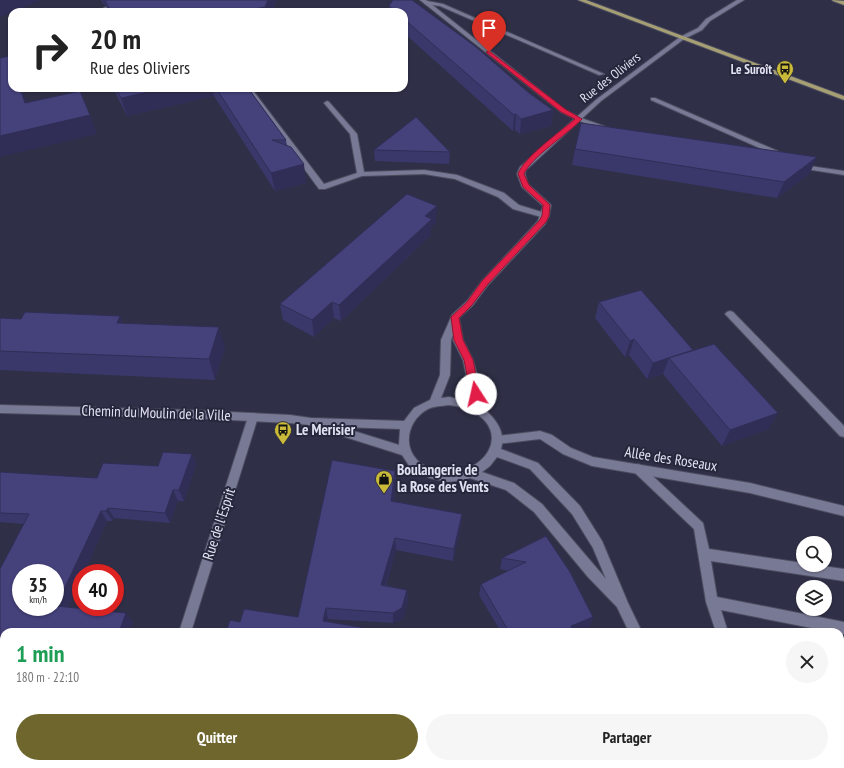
<!DOCTYPE html>
<html lang="fr">
<head>
<meta charset="utf-8">
<style>
	body { margin:0; font-family:"PT Sans Narrow",sans-serif; background:#f6f6f6; color:#222; height:100vh; display:flex; flex-direction:column; font-size:15px; white-space:nowrap }
	* { box-sizing:border-box; margin:0 }
	p { font-size:13px; color:#767676 }
	.icon { flex:none; width:22px; height:22px; fill:none; stroke:currentColor; stroke-width:2; stroke-linecap:round; stroke-linejoin:round }
	.map { position:relative; flex:1; overflow:hidden }
	.drawer { position:absolute; left:0px; top:628px; width:844px; height:140px; display:flex; flex-direction:column; background:#fff; border-radius:12px 12px 0 0; box-shadow:0 1px 3px #0004 }
	.drawer>* { flex:none }
	.guide { position:absolute; left:8px; top:8px; width:400px; height:84px; border-radius:12px; box-shadow:0 1px 3px #0004; background:#fff; color:#222; overflow:hidden }
	.controls { position:absolute; left:796px; top:536px; display:grid; gap:8px }
	.controls a { display:grid; place-items:center; width:36px; height:36px; border-radius:50%; background:#fff; box-shadow:0 1px 3px #0004; font-size:20px }
	.speed { position:absolute; left:12px; top:564px; display:flex; gap:8px; font-size:20px; font-weight:700; text-align:center }
	.speed>* { display:grid; place-content:center; width:52px; height:52px; border-radius:50%; background:#fff; box-shadow:0 1px 3px #0004; line-height:1 }
	.speed small { font-size:10px; font-weight:400 }
	.speed .limit { border:6px solid #d22; background:#fff; color:#111 }
	.pin { position:absolute; display:grid; place-items:center; width:34px; height:34px; color:#fff; margin:-41px -17px; border-radius:50% 50% 50% 0; rotate:-45deg; box-shadow:0 0 4px #0007 }
	.pin .icon { rotate:45deg }
	.me { position:absolute; width:44px; margin:-22px; rotate:350deg; stroke-linejoin:round; filter:drop-shadow(0 0 3px #0008) }
	.turn { display:flex; align-items:center; gap:14px; height:84px; padding:0 16px; font-size:18px }
	.turn .icon { width:52px; height:52px; stroke-width:2.5 }
	.turn b { display:block; font-size:28px; line-height:34px }
	.round { display:grid; place-items:center; flex:none; width:42px; height:42px; border-radius:21px; background:#f6f6f6 }
	.summary { display:flex; align-items:center; justify-content:space-between; height:68px; padding:0 16px }
	h1 { font-size:24px; font-weight:600; line-height:30px; color:#1e9e55 }
	.action { display:flex; gap:8px; margin-top:auto; padding:8px 16px }
	.action a { flex:1; height:46px; border-radius:24px; background:#6e662d; color:#fff; font-size:16px; font-weight:600; line-height:46px; text-align:center }
	.action a+a { background:#f6f6f6; color:#222 }
	.map>svg:first-child { display:block }
	.lines { fill:none; stroke-linecap:round; stroke-linejoin:round }
	.service-casing { stroke:#4c4c60; stroke-width:2 }
	.minor-casing { stroke:#4c4c60; stroke-width:2 }
	.tertiary-casing { stroke:#4c4c60; stroke-width:2 }
	.primary-casing { stroke:#4c4c60; stroke-width:2 }
	.service { fill:#787994; fill-rule:evenodd }
	.minor { fill:#787994; fill-rule:evenodd }
	.tertiary { fill:#787994; fill-rule:evenodd }
	.primary { fill:#a69f74; fill-rule:evenodd }
	.wall { fill:#3a386a }
	.shaded-wall { fill:#302e56 }
	.building { fill:#44417b; stroke:#302e56; fill-rule:evenodd }
	.route { fill:#e11d48; stroke:#92132f }
	.labels { text-anchor:middle; stroke-width:4; stroke-linejoin:round; paint-order:stroke }
	.far-poi-label { font-size:13px; font-weight:bold; fill:#e1e2f1; stroke:#26263c; text-anchor:end }
	.far-street-label { font-size:13px; fill:#e1e2f1; stroke:#26263c }
	.street-label { font-size:15px; fill:#e1e2f1; stroke:#26263c }
	.poi-label { font-size:15px; font-weight:bold; fill:#e1e2f1; stroke:#26263c; text-anchor:start }
</style>
</head>
<body>
<div class="map">
<svg width="844" height="768" viewBox="0 0 844 768">
	<rect width="100%" height="100%" fill="#2f3047"/>
	<g class="lines">
		<!-- service casing -->
		<g class="service-casing">
			<g id="service">
				<polygon points="131,0 139,0 103,12 95,12 106,7"/>
				<polygon points="427,1 443,4 604,74 599,75 440,6 425,4 424,3"/>
				<polygon points="245,88 251,88 324,184 357,173 350,134 324,103 327,101 329,102 357,134 364,172 424,170 457,175 504,193 519,205 548,214 549,216 545,218 513,209 498,197 455,179 424,174 362,176 325,189 319,189"/>
				<polygon points="651,98 655,98 789,156 785,158 782,158 651,100"/>
				<polygon points="730,311 733,312 844,426 844,437 840,436 727,316 725,314 727,312"/>
				<polygon points="638,464 642,466 703,523 709,549 803,563 803,565 815,565 844,569 844,581 711,561 717,597 844,622 844,634 840,634 840,632 832,632 721,610 728,632 716,632 706,602 694,529 634,472 632,469 634,466"/>
				<polygon points="840,689 844,690 844,704 840,703"/>
				<polygon points="778,764 793,764 794,768 779,768"/>
			</g>
		</g>
		<!-- minor casing -->
		<g class="minor-casing">
			<g id="minor">
				<path d="M420 0H426L565 110 581 118 615 130C608 135 570 117 561 112Z"/>
				<polygon points="796,164 844,171 844,175 799,168 796,168"/>
				<polygon points="253,413 257,414 258,417 191,632 179,632 248,417 249,414"/>
				<polygon points="540,431 552,435 571,448 593,457 750,483 844,506 844,516 750,493 592,466 563,454 540,439 497,444 493,443 492,440 493,437 497,436"/>
				<polygon points="136,764 150,764 149,768 135,768"/>
			</g>
		</g>
		<!-- tertiary casing -->
		<g class="tertiary-casing">
			<g id="tertiary">
				<path d="M737 0H744L710 21 702 30 684 39 601 101 526 170 525 174 528 184 551 205 549 216 545 224 488 285 473 305 459 318 463 340 473 360 478 378 483 408C496 419 506 432 501 449L538 463 580 506 602 541 628 603 642 632H629L617 607 588 577 534 512 506 490 470 478 463 480 448 482 430 478 410 467 402 455 320 429 319 426 290 423 189 418 0 413V405L189 410 290 415 311 418 404 421 414 408 430 400 440 375 441 340 452 315 467 301 482 281 538 221 543 206 522 187 517 174 520 167 597 99 680 37 698 28 706 19ZM453 335V340L463 360 472 402 449 397 441 398 450 375 451 340ZM449 405C456 406 463 407 470 410 515 432 483 478 441 471 433 470 423 467 417 460 402 444 409 419 428 409 434 406 442 406 449 405ZM341 427 400 429 399 445ZM497 457 530 469 572 514 593 548 606 579 542 504 514 483 482 472 490 466Z"/>
				<polygon points="698,764 714,764 715,768 699,768"/>
			</g>
		</g>
		<!-- primary casing -->
		<g class="primary-casing">
			<g id="primary">
				<polygon points="578,0 586,0 844,96 844,100"/>
				<polygon points="832,0 844,1 844,5 833,1"/>
			</g>
		</g>
		<!-- service -->
		<use href="#service" class="service"/>
		<!-- minor -->
		<use href="#minor" class="minor"/>
		<!-- tertiary -->
		<use href="#tertiary" class="tertiary"/>
		<!-- primary -->
		<use href="#primary" class="primary"/>
	</g>
	<!-- wall -->
	<g class="wall">
		<polygon points="101,0 276,0 272,12 108,12 106,6 105,6"/>
		<polygon points="393,0 412,0 476,47 529,93 553,110 551,126 520,134 515,130 513,131 404,33 404,12 389,12 389,6"/>
		<polygon points="113,88 248,88 286,140 287,146 306,183 275,191 214,96 127,116"/>
		<polygon points="575,149 810,173 777,198 572,165"/>
		<polygon points="374,150 450,152 449,164 375,161"/>
		<polygon points="436,222 431,227 431,235 341,321 334,318 314,337 283,320 280,304"/>
		<polygon points="599,302 693,350 778,413 768,429 722,446 663,374 647,379 629,355 625,357 595,318"/>
		<polygon points="0,318 123,323 225,347 215,380 0,370"/>
		<polygon points="192,454 196,464 184,501 178,501 170,523 114,518 113,521 107,521 68,607 133,622 129,632 4,632 4,646 0,645 0,569 24,524 0,522 0,472 97,478 158,466"/>
		<polygon points="395,471 396,484 394,501 462,514 461,526 453,561 396,550 386,585 407,590 408,601 403,619 393,623 328,619 328,622 365,628 366,632 226,632 240,622 298,617"/>
		<polygon points="546,536 593,617 589,628 578,632 501,632 479,595 481,584 509,571 500,569 502,558"/>
		<polygon points="218,764 254,764 253,767"/>
		<polygon points="519,764 654,764 656,768 547,768 546,764 529,768 520,768"/>
	</g>
	<!-- shaded-wall -->
	<g class="shaded-wall">
		<polygon points="0,0 41,0 0,17"/>
		<polygon points="103,0 104,0 106,6 105,6"/>
		<polygon points="268,0 276,0 272,12 237,12"/>
		<polygon points="20,88 22,88 33,122 25,103"/>
		<polygon points="167,88 212,88 214,96 127,116 121,98"/>
		<polygon points="553,110 551,126 520,134 521,119"/>
		<polygon points="516,114 515,130 513,131 514,115"/>
		<polygon points="90,115 97,134 0,157 0,136"/>
		<polygon points="817,157 810,173 777,198 784,182"/>
		<polygon points="304,164 306,183 275,191 271,173"/>
		<polygon points="437,206 436,222 431,227 431,235 341,321 339,305 425,216"/>
		<polygon points="332,302 334,318 314,337 312,320"/>
		<polygon points="120,316 129,336 117,323"/>
		<polygon points="219,327 225,347 215,380 209,359"/>
		<polygon points="634,339 629,355 625,357 630,341"/>
		<polygon points="693,350 669,358 663,374 647,379 653,363"/>
		<polygon points="778,413 768,429 722,446 730,430"/>
		<polygon points="192,454 196,464 184,501 179,490"/>
		<polygon points="395,471 396,484 392,513 391,501"/>
		<polygon points="173,490 178,501 170,523 165,513"/>
		<polygon points="108,508 114,518 113,521 106,511"/>
		<polygon points="101,511 107,521 84,573 81,573 81,579 64,615 56,606"/>
		<polygon points="462,514 461,526 453,561 454,549"/>
		<polygon points="395,538 396,550 382,596 381,585"/>
		<polygon points="407,590 408,601 403,619 393,623 393,613"/>
		<polygon points="326,608 328,619 326,632 323,621"/>
		<polygon points="126,613 133,622 129,632 119,632"/>
		<polygon points="593,617 589,628 578,632 569,632 571,626"/>
		<polygon points="14,764 28,764 26,768 13,768"/>
	</g>
	<!-- building -->
	<g class="building">
		<polygon points="105,0 268,0 265,7 237,12 111,12"/>
		<polygon points="393,0 412,0 476,47 529,93 553,110 521,119 516,114 514,115 404,19 404,12 396,12 389,6"/>
		<polygon points="10,56 12,62 12,88 20,88 25,103 80,91 90,115 0,136 0,58"/>
		<polygon points="116,88 167,88 121,98"/>
		<polygon points="216,88 248,88 286,140 272,140 291,147 304,164 271,173"/>
		<polygon points="416,117 450,152 374,150"/>
		<polygon points="581,123 817,157 784,182 575,149"/>
		<polygon points="407,194 437,206 425,216 432,219 339,305 332,302 312,320 280,304"/>
		<polygon points="641,290 693,350 653,363 634,339 630,341 599,302"/>
		<polygon points="25,312 120,316 117,323 219,327 209,359 0,351 0,318 21,319"/>
		<polygon points="714,344 778,413 730,430 669,358"/>
		<path d="M163 452 192 454 179 490H173L165 513 108 508 106 511H101L56 606 126 613 119 632H4V638H0V569L29 514 0 513V472L97 478 103 463 158 466ZM21 573H55V607H21Z"/>
		<polygon points="332,460 395,471 391,501 462,514 454,549 395,538 381,585 407,590 402,608 393,613 326,608 323,621 365,628 365,632 226,632 230,620 240,622 244,609 298,617"/>
		<polygon points="546,536 570,572 593,617 571,626 573,632 509,632 481,584 526,562 502,558"/>
		<polygon points="0,726 4,726 4,764 14,764 13,768 0,768"/>
		<polygon points="428,764 448,764 449,768 408,768"/>
		<polygon points="551,764 654,764 656,768 552,768"/>
	</g>
	<!-- route -->
	<path class="route" d="M489 51 565 109 582 119C568 134 531 157 524 174L529 185 550 205 549 216 546 222 488 284 472 305 459 318 463 340 473 360 480 394 476 397 471 394 464 360 454 340 451 317 467 302 482 281 539 221 542 216 543 205 523 187 518 174C524 157 560 132 575 119L561 112 487 53 486 52Z"/>
	<!-- icons -->
	<defs>
		<g id="bus-pin" transform="scale(0.9)"><path d="M0 17L-7.5 6A9.5 9.5 0 1 1 7.5 6Z" fill="#caba3a" stroke="#26263c"/><path d="M-5-6H5V4H4V6H2V4H-2V6H-4V4H-5ZM-3.5-4V0h7V-4ZM-3.5 1.2v1.5H-2V1.2ZM2 1.2v1.5H3.5V1.2Z" fill="#111"/></g>
		<g id="shop-pin" transform="scale(0.9)"><path d="M0 17L-7.5 6A9.5 9.5 0 1 1 7.5 6Z" fill="#caba3a" stroke="#26263c"/><path d="M-5-2.5h2.3a2.7 3.5 0 0 1 5.4 0H5L5.5 6h-11ZM-1.5-2.5h3a1.5 2.3 0 0 0-3 0Z" fill="#111"/></g>
	</defs>
	<g fill-rule="evenodd">
		<use href="#bus-pin" x="785" y="69"/>
		<use href="#bus-pin" x="283" y="430"/>
		<use href="#shop-pin" x="384" y="479"/>
	</g>
	<g class="labels">
		<!-- far-poi labels -->
		<g class="far-poi-label">
			<text x="772" y="74">Le Suroît</text>
		</g>
		<!-- far-street labels -->
		<g class="far-street-label">
			<text transform="translate(610 77) rotate(-38)" y="5">Rue des Oliviers</text>
		</g>
		<!-- street labels -->
		<g class="street-label">
			<text transform="translate(156 413) rotate(2)" y="5">Chemin du Moulin de la Ville</text>
			<text transform="translate(671 459) rotate(9)" y="5">Allée des Roseaux</text>
			<text transform="translate(219 524) rotate(-72)" y="5">Rue de l'Esprit</text>
		</g>
		<!-- poi labels -->
		<g class="poi-label">
			<text x="296" y="435">Le Merisier</text>
			<text x="397" y="475">Boulangerie de<tspan x="397" dy="17">la Rose des Vents</tspan></text>
		</g>
	</g>
</svg>
<div class="controls">
<a><svg class="icon" aria-label="search" viewBox="0 0 24 24"><circle cx="10" cy="10" r="6"/><path d="M15 15l6 6"/></svg></a>
<a><svg class="icon" aria-label="layers" viewBox="0 0 24 24"><path d="M12 4l9 5-9 5-9-5zM3 14l9 5 9-5"/></svg></a>
</div>
<div class="speed"><div>35<small>km/h</small></div><div class="limit">40</div></div>
<div class="pin" style="left:489px;top:52px;background:#d93025"><svg class="icon" aria-label="arrive" viewBox="0 0 24 24"><path d="M6 21V4h12l-3 4 3 4H6"/></svg></div>
<svg class="me" style="left:476px;top:394px" viewBox="-20 -20 40 40"><circle r="19" fill="#fff"/><path d="M0-13L10 11 0 6-10 11z" fill="#e11d48"/></svg>
<div class="guide">
<div class="turn"><svg class="icon" aria-label="right" viewBox="0 0 24 24"><path d="M7 20v-9h11M14 6l5 5-5 5"/></svg><div><b>20 m</b>Rue des Oliviers</div></div>
</div>
<section class="drawer">
<div class="summary"><div><h1>1 min</h1><p>180 m · 22:10</p></div><a class="round"><svg class="icon" aria-label="close" viewBox="0 0 24 24"><path d="M6 6l12 12M18 6L6 18"/></svg></a></div>
<div class="action"><a>Quitter</a><a>Partager</a></div>
</section>
</div>
</body>
</html>
